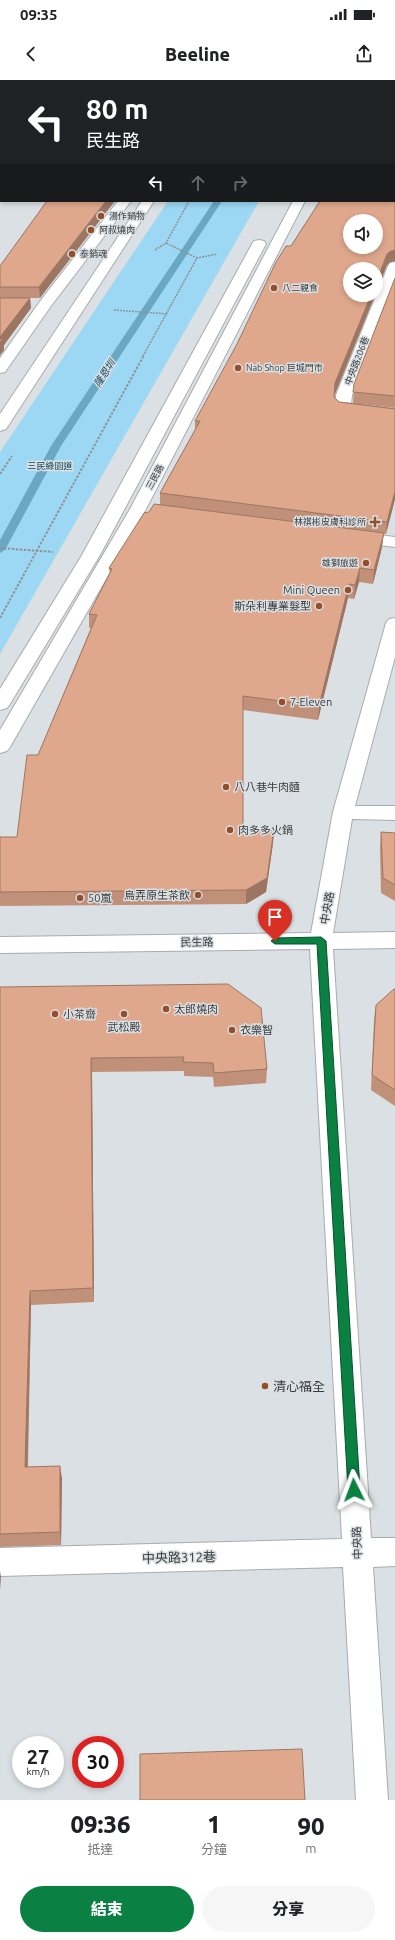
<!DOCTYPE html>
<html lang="zh-TW">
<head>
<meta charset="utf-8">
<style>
	body { margin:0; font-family:Ubuntu,"Noto Sans TC",sans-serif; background:#f6f6f6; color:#202124; height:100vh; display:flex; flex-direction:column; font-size:15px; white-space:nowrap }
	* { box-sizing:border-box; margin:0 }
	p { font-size:13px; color:#757577 }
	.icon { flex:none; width:22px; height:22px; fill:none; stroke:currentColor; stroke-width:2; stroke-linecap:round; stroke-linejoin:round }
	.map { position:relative; height:1720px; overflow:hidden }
	.sheet { display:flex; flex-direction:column; background:#fff; flex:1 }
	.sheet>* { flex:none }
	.hud { position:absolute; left:0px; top:0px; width:395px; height:122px; box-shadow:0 2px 6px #0003; background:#202124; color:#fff; overflow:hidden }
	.tools { position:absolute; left:343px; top:134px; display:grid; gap:8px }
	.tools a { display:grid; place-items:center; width:40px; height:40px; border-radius:50%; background:#fff; box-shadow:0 2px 6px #0003; font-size:20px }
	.speed { position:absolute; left:12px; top:1656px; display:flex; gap:8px; font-size:20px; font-weight:700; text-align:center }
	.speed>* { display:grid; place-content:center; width:52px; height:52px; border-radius:50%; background:#fff; box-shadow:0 2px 6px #0003; line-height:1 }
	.speed small { font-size:10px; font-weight:400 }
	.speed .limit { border:6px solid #d22; background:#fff; color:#111 }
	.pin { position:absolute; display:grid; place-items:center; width:34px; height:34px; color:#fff; margin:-41px -17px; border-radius:50% 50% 50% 0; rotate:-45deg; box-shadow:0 0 4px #0007 }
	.pin .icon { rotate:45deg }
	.me { position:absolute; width:44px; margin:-22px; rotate:357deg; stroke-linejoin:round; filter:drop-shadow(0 0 3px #0008) }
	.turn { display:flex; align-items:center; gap:14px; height:84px; padding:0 20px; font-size:18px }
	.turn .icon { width:52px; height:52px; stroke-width:2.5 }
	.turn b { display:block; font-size:28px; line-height:34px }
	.lanes { display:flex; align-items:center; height:38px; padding:0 20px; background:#0003; justify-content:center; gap:20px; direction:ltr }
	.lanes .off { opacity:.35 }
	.eta { display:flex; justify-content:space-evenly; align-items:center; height:68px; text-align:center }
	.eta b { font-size:24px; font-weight:800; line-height:28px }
	.cta { display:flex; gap:8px; margin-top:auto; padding:8px 20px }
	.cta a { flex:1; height:46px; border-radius:24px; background:#0b8043; color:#fff; font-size:16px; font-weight:800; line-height:46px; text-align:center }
	.cta a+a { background:#f6f6f6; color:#202124 }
	.status { display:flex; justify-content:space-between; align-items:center; height:28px; padding:0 20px; background:#fff; direction:ltr }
	.status svg { height:11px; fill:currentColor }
	header { display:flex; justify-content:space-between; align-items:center; height:52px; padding:0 20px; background:#fff; font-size:18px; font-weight:800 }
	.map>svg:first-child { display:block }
	.green { fill:#9cd8f4 }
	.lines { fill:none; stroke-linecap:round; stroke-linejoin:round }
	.stream { fill:#69a7c3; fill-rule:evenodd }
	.minor-casing { stroke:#a7acaf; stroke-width:2 }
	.path-far1 { stroke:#8f9395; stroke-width:1.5; stroke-dasharray:2 1; stroke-linecap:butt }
	.path { stroke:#8f9395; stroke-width:2; stroke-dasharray:2.5 1.5; stroke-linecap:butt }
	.minor { fill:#fff; fill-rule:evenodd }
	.wall { fill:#c09079 }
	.shaded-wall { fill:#9c7663 }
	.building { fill:#dfa88d; stroke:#9c7663; fill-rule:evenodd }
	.route { fill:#0b8043; stroke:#07532c }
	.poi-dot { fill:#954e29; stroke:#dae0e3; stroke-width:1.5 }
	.labels { text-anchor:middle; stroke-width:3; stroke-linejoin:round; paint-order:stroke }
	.far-poi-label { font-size:9px; fill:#3a3c3d; stroke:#dae0e3; text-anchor:start }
	.far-street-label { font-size:9px; fill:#3a3c3d; stroke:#dae0e3 }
	.far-park-label { font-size:9px; fill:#114559; stroke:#dae0e3 }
	.far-water-label { font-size:10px; font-style:italic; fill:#104559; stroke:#dae0e3 }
	.poi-label { font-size:11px; fill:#3a3c3d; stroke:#dae0e3; text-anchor:start }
	.street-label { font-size:11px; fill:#3a3c3d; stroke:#dae0e3 }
	.near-poi-label { font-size:13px; fill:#3a3c3d; stroke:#dae0e3; text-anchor:start }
	.near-street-label { font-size:13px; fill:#3a3c3d; stroke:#dae0e3 }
</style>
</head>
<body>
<div class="status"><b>09:35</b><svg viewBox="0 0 49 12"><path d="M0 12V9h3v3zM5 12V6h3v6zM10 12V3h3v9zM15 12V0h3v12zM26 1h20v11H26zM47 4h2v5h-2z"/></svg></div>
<header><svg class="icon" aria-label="back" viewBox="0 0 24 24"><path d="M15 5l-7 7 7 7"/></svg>Beeline<svg class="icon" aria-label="share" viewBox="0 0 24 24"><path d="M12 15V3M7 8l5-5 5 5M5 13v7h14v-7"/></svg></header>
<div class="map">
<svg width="395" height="1720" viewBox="0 0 395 1720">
	<rect width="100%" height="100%" fill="#dae0e3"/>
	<!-- green -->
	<polygon class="green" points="168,121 259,121 0,574 0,372"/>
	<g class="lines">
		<!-- stream -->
		<g class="stream">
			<polygon points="284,0 292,0 283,1"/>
			<polygon points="214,121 222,121 61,366 5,470 0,473 0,460 51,366"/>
		</g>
		<!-- minor casing -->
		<g class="minor-casing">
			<g id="minor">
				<polygon points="217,0 229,0 216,1"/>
				<rect x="333" y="0" width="12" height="1"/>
				<rect x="353" y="0" width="12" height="1"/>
				<polygon points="118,121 131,121 51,226 5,292 0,293 0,278 41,220"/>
				<polygon points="142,121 154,121 8,346 6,349 0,351 0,334"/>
				<polygon points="293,121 305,121 146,429 10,667 7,671 0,673 0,650 130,429"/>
				<polygon points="259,160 264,161 266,164 100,475 10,624 7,628 0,630 0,609 82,475 252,164 254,161"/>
				<polygon points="395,182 395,203 352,315 351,325 395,329 395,339 338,332 335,329 336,315 388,186 390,183"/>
				<polygon points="353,452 395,457 395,467 347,461 345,457 347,453"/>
				<polygon points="395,538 395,577 355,726 395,726 395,740 352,739 333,853 395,852 395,868 333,869 371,1458 395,1458 395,1486 373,1487 388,1720 356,1720 343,1487 0,1496 0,1468 342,1459 310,869 0,873 0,857 311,853 333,732 386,543 389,539"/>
			</g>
		</g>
		<!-- path-far1 -->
		<g class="path-far1">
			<polyline points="166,163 197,178"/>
			<polyline points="155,170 166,163 189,121"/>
			<polyline points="114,230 168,234"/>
			<polyline points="143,276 197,178 217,174"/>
		</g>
		<!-- path -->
		<g class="path">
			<polyline points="0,394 12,376"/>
			<polyline points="0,468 53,472"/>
			<polyline points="0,538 144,275"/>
		</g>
		<!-- minor -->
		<use href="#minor" class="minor"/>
	</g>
	<!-- wall -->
	<g class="wall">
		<polygon points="0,0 1,1 1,102 0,102"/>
		<polygon points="395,0 395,181 390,182 387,185 335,314 334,317 339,322 353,323 354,304 395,198 395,328 360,324 395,329 395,419 386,454 383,454 382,467 373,504 359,502 354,519 348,518 318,640 243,630 243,750 274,749 273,763 266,812 246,824 0,826 0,757 17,757 38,675 91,548 89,548 89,534 110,494 109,488 149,432 160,424 160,413 195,351 195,341 291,166 319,122"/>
		<polygon points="47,121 40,218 19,218 30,218 31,228 4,265 4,270 0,275 0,186"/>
		<polygon points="381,752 395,753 395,821 381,813 380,767"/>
		<polygon points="0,907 267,989 266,1003 214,1007 213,997 184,996 184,991 92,992 94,1222 31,1225 28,1387 62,1398 61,1465 0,1467"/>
		<polygon points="395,909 395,1026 371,1010 374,940 376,925"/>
	</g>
	<!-- shaded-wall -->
	<g class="shaded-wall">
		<polygon points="395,43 395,53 394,54 394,44"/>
		<polygon points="106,121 115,121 40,218 39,207"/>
		<polygon points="395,170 395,181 390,182 387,185 376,212 376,203 387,174 391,171"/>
		<polygon points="371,215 375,215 335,314 335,303"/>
		<polygon points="30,218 31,228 4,265 4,270 0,275 0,257"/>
		<polygon points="395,411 395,419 386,454 387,442"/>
		<polygon points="384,453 382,467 373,504 374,490"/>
		<polygon points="360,488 359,502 354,519 355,505"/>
		<polygon points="349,504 348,518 318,640 319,626"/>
		<polygon points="274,749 273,763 266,812 246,824 246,810"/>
		<polygon points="91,978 92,992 94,1222 93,1208"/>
		<polygon points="30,1211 31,1225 27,1400 25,1387"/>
		<polygon points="60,1386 62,1398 61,1465 60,1452"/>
		<polygon points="0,1491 1,1497 0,1510"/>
	</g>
	<!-- building -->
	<g class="building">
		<polygon points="0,0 201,0 201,1 1,1 1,44 0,44"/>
		<polygon points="383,0 395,0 395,43 394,44 394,1 382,1"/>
		<path d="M394 48 395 53V170L391 171 387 174 376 203V189H350V215H371L335 303 334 317 339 322 395 329V411L387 442 160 413 200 341H195L237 264 276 182 286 166H291L320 121H394ZM350 141H376V167H350Z"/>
		<rect x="0" y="53" width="1" height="39"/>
		<polygon points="47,121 106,121 39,207 0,207 0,186"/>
		<polygon points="395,198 395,316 353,312 354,304"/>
		<polygon points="0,218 30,218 0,257"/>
		<polygon points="0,259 3,259 0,263"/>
		<polygon points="154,424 384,453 374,490 360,488 355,505 349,504 319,626 243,616 243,750 274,749 267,798 246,810 0,812 0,757 17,757 27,675 38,675 97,535 89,534 112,489 109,488 144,433 149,432"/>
		<polygon points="381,752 395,753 395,805 383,798"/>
		<polygon points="228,904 261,928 267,989 214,993 213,983 183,982 184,977 91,978 93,1208 30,1211 25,1387 60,1386 60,1452 0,1454 0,907"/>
		<polygon points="394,909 395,909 395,1010 372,995 376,925"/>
		<polygon points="302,1669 305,1720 140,1720 140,1674"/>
	</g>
	<!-- route -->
	<polygon class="route" points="321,857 326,861 360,1410 358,1414 354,1415 350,1414 348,1410 317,864 275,864 271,861 275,858"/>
	<!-- markers -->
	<g class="poi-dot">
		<circle cx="101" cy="136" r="4"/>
		<circle cx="91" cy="150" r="4"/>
		<circle cx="72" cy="174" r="4"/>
		<circle cx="274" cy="208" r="4"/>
		<circle cx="238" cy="288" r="4"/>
		<path d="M373 436h4v4h4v4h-4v4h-4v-4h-4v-4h4z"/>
		<circle cx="366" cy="483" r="4"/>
		<circle cx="348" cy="510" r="4"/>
		<circle cx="319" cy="526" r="4"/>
		<circle cx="282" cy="622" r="4"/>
		<circle cx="226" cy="707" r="4"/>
		<circle cx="230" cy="750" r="4"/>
		<circle cx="198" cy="815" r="4"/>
		<circle cx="80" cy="818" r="4"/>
		<circle cx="166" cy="929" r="4"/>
		<circle cx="55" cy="934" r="4"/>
		<circle cx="124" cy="934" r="4"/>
		<circle cx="232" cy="950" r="4"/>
		<circle cx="265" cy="1306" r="4"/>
	</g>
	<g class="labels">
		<!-- far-poi labels -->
		<g class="far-poi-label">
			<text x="109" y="139">湯作鍋物</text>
			<text x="99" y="153">阿叔燒肉</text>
			<text x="80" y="177">泰銷魂</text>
			<text x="282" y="211">八二親食</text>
			<text x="246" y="291">Nab Shop 巨城門市</text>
			<text x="366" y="445" text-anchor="end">林祺彬皮膚科診所</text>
			<text x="358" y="486" text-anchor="end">雄獅旅遊</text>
		</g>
		<!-- far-street labels -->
		<g class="far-street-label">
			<text transform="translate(357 281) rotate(-69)" y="3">中央路206巷</text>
			<text transform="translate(155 397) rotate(-62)" y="3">三民路</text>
		</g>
		<!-- far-park labels -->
		<g class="far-park-label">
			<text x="50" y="389">三民綠園道</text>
		</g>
		<!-- far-water labels -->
		<g class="far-water-label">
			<text transform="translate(104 293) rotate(-57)" y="4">隆恩圳</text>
		</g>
		<!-- poi labels -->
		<g class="poi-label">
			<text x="340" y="514" text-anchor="end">Mini Queen</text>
			<text x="311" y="530" text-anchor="end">斯朵利專業髮型</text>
			<text x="290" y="626">7-Eleven</text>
			<text x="234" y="711">八八巷牛肉麵</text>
			<text x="238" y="754">肉多多火鍋</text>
			<text x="190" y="819" text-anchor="end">烏弄原生茶飲</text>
			<text x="88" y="822">50嵐</text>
			<text x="174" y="933">太郎燒肉</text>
			<text x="63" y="938">小茶齋</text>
			<text x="124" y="951" text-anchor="middle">武松殿</text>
			<text x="240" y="954">衣樂智</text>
		</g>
		<!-- street labels -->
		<g class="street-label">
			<text transform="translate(327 828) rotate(-80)" y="4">中央路</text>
			<text transform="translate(197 862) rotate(-1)" y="4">民生路</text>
			<text transform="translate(357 1463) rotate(-93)" y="4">中央路</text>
		</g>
		<!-- near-poi labels -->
		<g class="near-poi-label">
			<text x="273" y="1311">清心福全</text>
		</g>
		<!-- near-street labels -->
		<g class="near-street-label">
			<text transform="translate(179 1477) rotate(-1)" y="5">中央路312巷</text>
		</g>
	</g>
</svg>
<div class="tools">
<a><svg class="icon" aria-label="sound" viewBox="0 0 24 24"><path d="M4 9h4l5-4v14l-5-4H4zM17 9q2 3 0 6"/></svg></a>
<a><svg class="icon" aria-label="layers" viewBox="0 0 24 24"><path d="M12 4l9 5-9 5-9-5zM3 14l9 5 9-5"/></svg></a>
</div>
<div class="speed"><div>27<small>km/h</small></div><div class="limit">30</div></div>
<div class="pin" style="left:275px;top:861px;background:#d93025"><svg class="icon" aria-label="arrive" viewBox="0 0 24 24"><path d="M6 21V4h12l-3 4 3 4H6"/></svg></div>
<svg class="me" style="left:354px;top:1410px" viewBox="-20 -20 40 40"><path d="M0-17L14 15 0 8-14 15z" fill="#0b8043" stroke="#fff" stroke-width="4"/></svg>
<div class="hud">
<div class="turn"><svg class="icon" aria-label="left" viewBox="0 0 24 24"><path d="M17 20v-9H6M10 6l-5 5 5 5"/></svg><div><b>80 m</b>民生路</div></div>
<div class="lanes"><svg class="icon" aria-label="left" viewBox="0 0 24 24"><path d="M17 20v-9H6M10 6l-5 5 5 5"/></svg><svg class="icon off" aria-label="ahead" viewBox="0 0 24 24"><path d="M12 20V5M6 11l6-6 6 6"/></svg><svg class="icon off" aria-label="right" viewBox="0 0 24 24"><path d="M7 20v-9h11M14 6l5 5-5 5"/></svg></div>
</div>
</div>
<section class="sheet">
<div class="eta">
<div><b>09:36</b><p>抵達</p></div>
<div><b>1</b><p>分鐘</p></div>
<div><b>90</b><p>m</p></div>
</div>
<div class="cta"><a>結束</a><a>分享</a></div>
</section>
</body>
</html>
